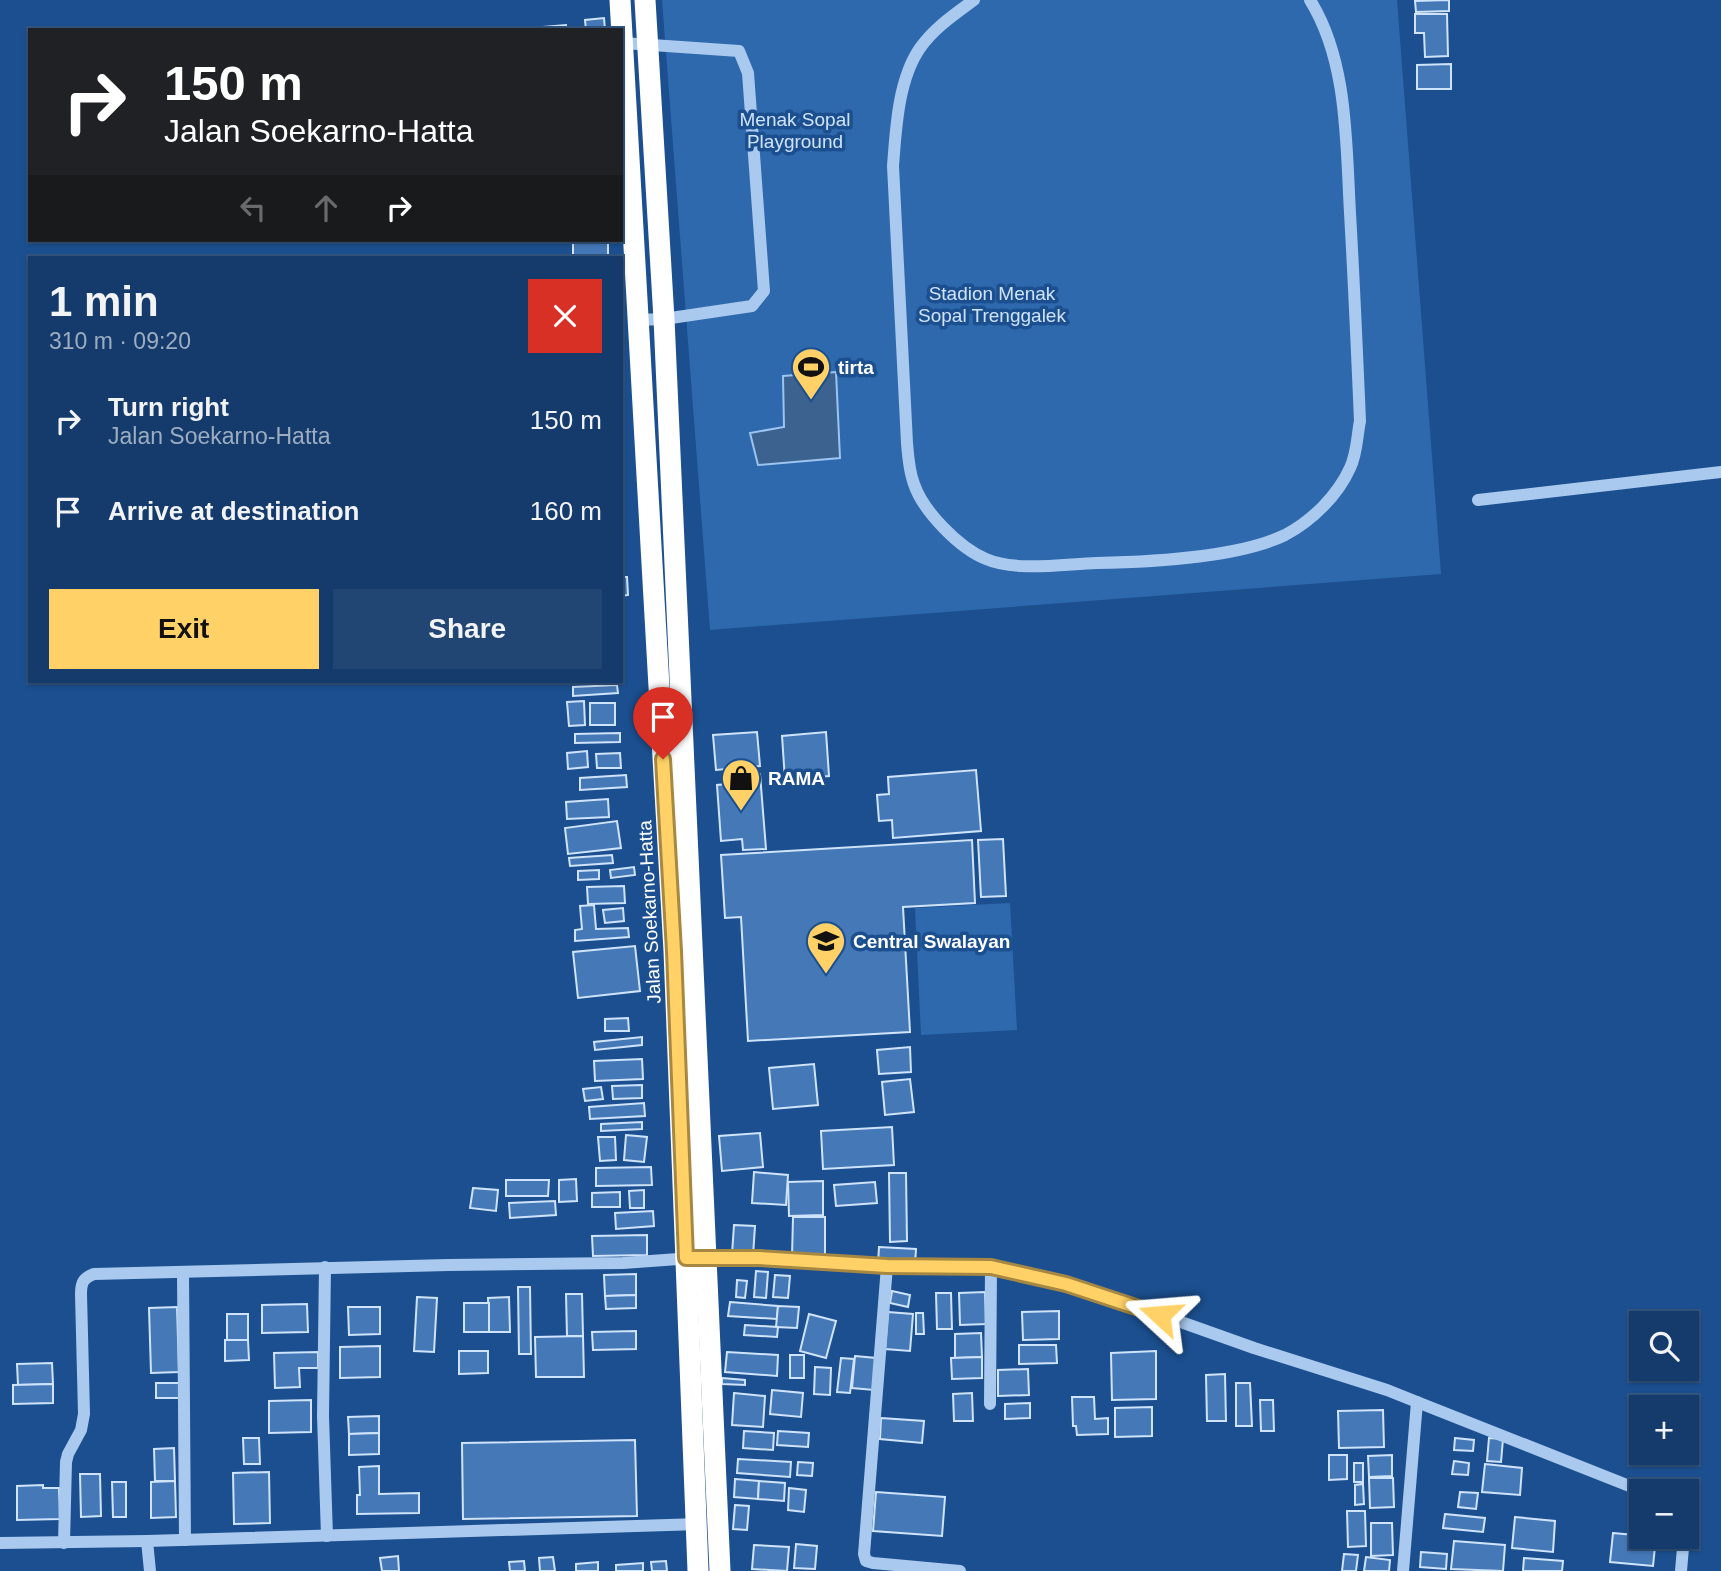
<!DOCTYPE html>
<html lang="en">
<head>
<meta charset="utf-8">
<style>
	body { margin:0; font-family:Helvetica,sans-serif; background:#214673; color:#f1f3f6; height:100vh; display:flex; flex-direction:column; font-size:26px; white-space:nowrap }
	* { box-sizing:border-box; margin:0 }
	p { font-size:23px; color:#9dadc1 }
	.icon { flex:none; width:38px; height:38px; fill:none; stroke:currentColor; stroke-width:2; stroke-linecap:round; stroke-linejoin:round }
	.map { position:relative; flex:1; overflow:hidden }
	.sheet { position:absolute; left:28px; top:256px; width:595px; height:427px; display:flex; flex-direction:column; background:#143b6b; border-radius:0px; box-shadow:0 2px 5px #0004,0 0 0 2px #33557e }
	.sheet>* { flex:none }
	.banner { position:absolute; left:28px; top:28px; width:595px; height:214px; border-radius:0px; box-shadow:0 2px 5px #0004,0 0 0 2px #33557e; background:#202124; color:#fff; overflow:hidden }
	.buttons { position:absolute; left:1629px; top:1311px; display:grid; gap:14px }
	.buttons a { display:grid; place-items:center; width:70px; height:70px; border-radius:0px; background:#143b6b; box-shadow:0 2px 5px #0004,0 0 0 2px #33557e; font-size:35px }
	.pin { position:absolute; display:grid; place-items:center; width:60px; height:60px; color:#fff; margin:-72px -30px; border-radius:50% 50% 50% 0; rotate:-45deg; box-shadow:0 0 7px #0007 }
	.pin .icon { rotate:45deg }
	.me { position:absolute; width:77px; margin:-38px; rotate:289deg; stroke-linejoin:round; filter:drop-shadow(0 0 5px #0008) }
	.turn { display:flex; align-items:center; gap:24px; height:147px; padding:0 21px; font-size:32px }
	.turn .icon { width:91px; height:91px; stroke-width:2.5 }
	.turn b { display:block; font-size:49px; line-height:60px }
	.lanes { display:flex; align-items:center; height:66px; padding:0 21px; background:#0003; justify-content:center; gap:35px; direction:ltr }
	.lanes .off { opacity:.35 }
	.round { display:grid; place-items:center; flex:none; width:74px; height:74px; border-radius:0px; background:#214673 }
	.overview { display:flex; align-items:center; justify-content:space-between; height:119px; padding:0 21px }
	h1 { font-size:42px; font-weight:700; line-height:52px }
	.button { display:flex; gap:14px; margin-top:auto; padding:14px 21px }
	.button a { flex:1; height:80px; border-radius:0px; background:#ffd166; color:#111; font-size:28px; font-weight:700; line-height:80px; text-align:center }
	.button a+a { background:#214673; color:#f1f3f6 }
	ul { padding:0; list-style:none }
	li { display:flex; align-items:center; gap:21px; height:91px; padding:0 21px }
	li div { flex:1 }
	li b { display:block; font-size:26px }
	li em { font-style:normal }
	.map>svg:first-child { display:block }
	.green { fill:#2e69ad }
	.water { fill:#3c6290; stroke:#9cc4f0; stroke-width:2 }
	.building { fill:#4478b7; stroke:#cfe3fa; stroke-width:2 }
	.lines { fill:none; stroke-linecap:round; stroke-linejoin:round }
	.minor { stroke:#a9c9ee; stroke-width:12 }
	.highway { stroke:#fff; stroke-width:21 }
	.route-casing { stroke:#a68842; stroke-width:18 }
	.route { stroke:#ffd166; stroke-width:12 }
	.labels { text-anchor:middle; stroke-width:7; stroke-linejoin:round; paint-order:stroke }
	.park-label { font-size:19px; fill:#cfe3fa; stroke:#1b4f8f }
	.poi-label { font-size:19px; font-weight:bold; fill:#fff; stroke:#1b4f8f; text-anchor:start }
	.street-label { font-size:19px; fill:#fff; stroke:#1b4f8f }
</style>
</head>
<body>
<div class="map">
<svg width="1721" height="1571" viewBox="0 0 1721 1571">
	<rect width="100%" height="100%" fill="#1b4f8f"/>
	<!-- green -->
	<g class="green">
		<polygon points="662,0 1397,0 1441,574 710,630"/>
		<polygon points="1010,903 1017,1030 921,1035 915,908"/>
	</g>
	<!-- water -->
	<polygon class="water" points="836,372 840,458 758,465 750,433 784,427 783,376"/>
	<!-- building -->
	<g class="building">
		<polygon points="1449,0 1449,11 1416,12 1415,1"/>
		<polygon points="1415,14 1447,14 1448,56 1425,57 1424,33 1415,33"/>
		<polygon points="604,18 605,30 586,30 585,20"/>
		<polygon points="566,25 566,30 543,30 543,27"/>
		<polygon points="1451,64 1451,89 1417,89 1417,65"/>
		<rect x="573" y="240" width="35" height="15"/>
		<polygon points="621,577 627,577 628,595 621,596"/>
		<polygon points="617,685 618,693 573,696 573,687"/>
		<polygon points="584,701 585,725 569,726 567,702"/>
		<rect x="590" y="703" width="25" height="22"/>
		<polygon points="757,732 760,766 716,770 713,735"/>
		<polygon points="826,732 829,776 785,780 782,736"/>
		<polygon points="620,733 620,742 575,743 575,734"/>
		<polygon points="587,751 588,767 568,769 567,753"/>
		<polygon points="620,753 621,768 597,768 596,754"/>
		<polygon points="976,770 981,831 893,838 892,820 879,821 877,795 889,794 888,777"/>
		<polygon points="760,774 766,849 743,850 742,839 721,841 717,785 738,783 737,775"/>
		<polygon points="626,775 627,787 580,790 580,778"/>
		<polygon points="608,799 609,817 567,819 566,802"/>
		<polygon points="617,821 621,848 568,854 565,828"/>
		<polygon points="1003,839 1006,896 981,897 978,840"/>
		<polygon points="972,840 975,903 903,907 910,1032 748,1041 741,917 725,918 721,855"/>
		<polygon points="612,855 613,863 570,866 569,858"/>
		<polygon points="634,867 635,875 611,878 610,870"/>
		<polygon points="599,870 599,879 578,880 578,871"/>
		<polygon points="624,886 625,903 588,904 587,887"/>
		<polygon points="594,905 596,929 628,928 629,937 575,941 575,930 582,929 580,906"/>
		<polygon points="623,908 624,921 605,923 603,910"/>
		<polygon points="635,946 640,991 578,998 573,952"/>
		<polygon points="628,1018 629,1031 605,1031 605,1019"/>
		<polygon points="642,1037 642,1045 595,1050 594,1042"/>
		<polygon points="910,1047 911,1072 879,1074 877,1050"/>
		<polygon points="642,1059 643,1079 595,1081 594,1061"/>
		<polygon points="814,1064 818,1105 773,1109 769,1068"/>
		<polygon points="910,1079 914,1112 885,1115 882,1082"/>
		<polygon points="642,1085 642,1098 613,1099 612,1086"/>
		<polygon points="601,1087 603,1099 585,1101 583,1089"/>
		<polygon points="644,1103 645,1116 590,1119 589,1107"/>
		<polygon points="642,1122 642,1129 601,1131 601,1124"/>
		<polygon points="892,1127 894,1165 823,1169 821,1131"/>
		<polygon points="760,1133 763,1167 722,1171 719,1136"/>
		<polygon points="626,1135 647,1137 644,1162 624,1160"/>
		<polygon points="598,1137 615,1137 616,1160 600,1161"/>
		<polygon points="651,1167 652,1185 596,1186 596,1168"/>
		<polygon points="754,1172 788,1175 786,1205 752,1203"/>
		<polygon points="889,1173 906,1173 907,1241 890,1242"/>
		<polygon points="576,1179 577,1201 559,1202 559,1180"/>
		<polygon points="506,1180 549,1180 548,1196 506,1196"/>
		<polygon points="823,1181 823,1215 789,1216 788,1182"/>
		<polygon points="875,1182 877,1203 836,1206 834,1185"/>
		<polygon points="473,1188 498,1190 496,1211 470,1208"/>
		<polygon points="644,1190 644,1208 630,1208 629,1191"/>
		<polygon points="620,1192 620,1207 592,1207 592,1193"/>
		<polygon points="555,1201 556,1215 510,1218 509,1203"/>
		<polygon points="653,1211 654,1226 616,1229 615,1213"/>
		<polygon points="793,1217 825,1217 825,1258 792,1257"/>
		<polygon points="734,1225 755,1226 753,1256 732,1254"/>
		<polygon points="647,1235 647,1255 593,1256 592,1236"/>
		<polygon points="879,1247 916,1249 915,1265 878,1263"/>
		<polygon points="756,1271 768,1272 766,1298 754,1297"/>
		<polygon points="636,1274 636,1295 605,1296 604,1275"/>
		<polygon points="775,1275 790,1276 788,1298 773,1297"/>
		<polygon points="737,1280 747,1281 745,1298 736,1297"/>
		<polygon points="518,1287 530,1287 531,1354 519,1354"/>
		<polygon points="892,1291 910,1295 908,1307 890,1303"/>
		<polygon points="985,1292 986,1324 960,1325 959,1293"/>
		<polygon points="936,1293 951,1293 952,1329 937,1329"/>
		<polygon points="566,1294 582,1294 583,1336 567,1336"/>
		<polygon points="636,1295 636,1308 606,1309 605,1296"/>
		<polygon points="417,1297 437,1298 434,1352 414,1351"/>
		<polygon points="509,1297 510,1332 489,1332 488,1298"/>
		<polygon points="730,1302 778,1306 777,1319 728,1316"/>
		<rect x="464" y="1303" width="25" height="29"/>
		<polygon points="307,1304 308,1332 262,1333 262,1305"/>
		<polygon points="778,1306 799,1307 797,1328 776,1327"/>
		<polygon points="177,1307 179,1372 151,1373 149,1308"/>
		<polygon points="348,1307 380,1307 380,1334 349,1335"/>
		<polygon points="1059,1311 1059,1339 1023,1340 1022,1312"/>
		<polygon points="888,1312 913,1314 910,1351 885,1349"/>
		<polygon points="916,1313 923,1313 924,1334 916,1334"/>
		<rect x="227" y="1314" width="21" height="26"/>
		<polygon points="809,1314 836,1321 826,1358 800,1351"/>
		<polygon points="745,1325 778,1327 777,1337 744,1335"/>
		<polygon points="636,1331 636,1349 593,1350 592,1332"/>
		<polygon points="981,1333 982,1357 955,1358 955,1334"/>
		<polygon points="583,1336 584,1377 536,1377 535,1337"/>
		<polygon points="225,1340 248,1340 249,1360 225,1361"/>
		<polygon points="1019,1345 1056,1345 1057,1363 1019,1364"/>
		<polygon points="380,1346 380,1377 340,1378 340,1347"/>
		<polygon points="459,1351 488,1351 488,1373 459,1374"/>
		<polygon points="1156,1351 1156,1399 1112,1400 1111,1353"/>
		<polygon points="318,1352 318,1368 299,1368 300,1387 275,1388 274,1353"/>
		<polygon points="727,1352 778,1355 777,1376 725,1372"/>
		<rect x="790" y="1355" width="14" height="23"/>
		<polygon points="855,1356 876,1358 874,1390 852,1388"/>
		<polygon points="982,1357 982,1378 952,1379 951,1358"/>
		<polygon points="841,1358 854,1359 850,1393 837,1392"/>
		<polygon points="52,1363 53,1384 18,1385 17,1364"/>
		<polygon points="815,1367 831,1368 830,1395 814,1394"/>
		<polygon points="1028,1369 1029,1395 998,1396 998,1370"/>
		<polygon points="1225,1374 1226,1421 1207,1421 1206,1375"/>
		<polygon points="722,1378 745,1380 745,1385 722,1384"/>
		<rect x="156" y="1383" width="23" height="15"/>
		<polygon points="1236,1383 1250,1383 1252,1426 1236,1426"/>
		<polygon points="53,1384 53,1403 13,1404 13,1385"/>
		<polygon points="772,1390 803,1393 801,1417 770,1414"/>
		<polygon points="734,1393 765,1396 763,1427 732,1425"/>
		<polygon points="972,1393 973,1421 954,1421 953,1394"/>
		<polygon points="1072,1397 1094,1397 1095,1419 1108,1418 1108,1434 1077,1435 1076,1426 1073,1426"/>
		<polygon points="311,1400 311,1432 269,1433 269,1401"/>
		<polygon points="1260,1400 1273,1400 1274,1431 1261,1431"/>
		<polygon points="1030,1403 1030,1418 1005,1419 1005,1404"/>
		<polygon points="1152,1407 1152,1436 1115,1437 1115,1408"/>
		<polygon points="1383,1410 1384,1447 1339,1448 1338,1411"/>
		<polygon points="379,1416 379,1433 349,1434 348,1417"/>
		<polygon points="881,1418 924,1421 922,1443 880,1439"/>
		<polygon points="744,1431 774,1433 773,1450 743,1448"/>
		<polygon points="778,1431 809,1433 808,1447 777,1445"/>
		<polygon points="379,1433 379,1454 349,1455 349,1434"/>
		<polygon points="243,1438 259,1438 260,1464 244,1464"/>
		<polygon points="1455,1438 1474,1440 1473,1451 1454,1450"/>
		<polygon points="1489,1438 1503,1439 1501,1462 1487,1461"/>
		<polygon points="635,1440 637,1516 463,1519 462,1443"/>
		<polygon points="174,1448 175,1481 155,1481 154,1449"/>
		<polygon points="1329,1455 1347,1455 1347,1479 1329,1480"/>
		<polygon points="1392,1455 1392,1476 1369,1477 1368,1456"/>
		<polygon points="738,1459 791,1462 790,1477 737,1473"/>
		<polygon points="1454,1461 1469,1463 1468,1475 1452,1474"/>
		<polygon points="798,1462 813,1463 812,1476 797,1475"/>
		<rect x="1354" y="1463" width="9" height="19"/>
		<polygon points="1485,1464 1522,1468 1520,1495 1482,1492"/>
		<polygon points="379,1466 379,1494 419,1493 419,1513 357,1514 357,1495 360,1495 359,1467"/>
		<polygon points="269,1472 270,1523 234,1524 233,1473"/>
		<polygon points="80,1474 100,1474 101,1516 81,1517"/>
		<polygon points="1369,1478 1393,1478 1394,1507 1370,1508"/>
		<polygon points="735,1479 759,1481 758,1499 734,1497"/>
		<polygon points="175,1481 176,1517 151,1518 151,1482"/>
		<polygon points="759,1481 785,1483 784,1501 758,1499"/>
		<polygon points="112,1482 126,1482 126,1517 113,1517"/>
		<polygon points="1363,1484 1364,1504 1355,1505 1355,1485"/>
		<polygon points="43,1485 43,1488 59,1488 60,1519 17,1520 17,1486"/>
		<polygon points="789,1488 806,1490 804,1512 788,1510"/>
		<polygon points="876,1492 945,1497 942,1536 873,1531"/>
		<polygon points="1460,1492 1478,1493 1476,1509 1458,1507"/>
		<polygon points="735,1505 749,1506 747,1530 733,1529"/>
		<polygon points="1347,1511 1365,1511 1366,1546 1348,1547"/>
		<polygon points="1445,1514 1485,1518 1483,1532 1443,1528"/>
		<polygon points="1515,1517 1555,1521 1553,1552 1512,1548"/>
		<polygon points="1371,1523 1392,1523 1393,1555 1371,1556"/>
		<polygon points="1613,1533 1656,1537 1653,1566 1610,1562"/>
		<polygon points="1454,1541 1505,1545 1503,1571 1451,1569"/>
		<polygon points="796,1544 817,1546 815,1569 794,1568"/>
		<polygon points="754,1545 789,1547 787,1571 752,1569"/>
		<polygon points="1421,1552 1447,1554 1446,1569 1420,1567"/>
		<polygon points="1344,1554 1358,1555 1356,1571 1342,1571"/>
		<polygon points="398,1556 399,1571 382,1571 380,1558"/>
		<polygon points="553,1557 555,1571 540,1571 539,1558"/>
		<polygon points="1366,1557 1390,1560 1389,1571 1364,1571"/>
		<polygon points="1524,1558 1563,1561 1562,1571 1523,1571"/>
		<polygon points="524,1561 525,1571 510,1571 509,1562"/>
		<polygon points="666,1561 667,1571 652,1571 651,1562"/>
		<polygon points="598,1562 598,1571 576,1571 576,1564"/>
		<polygon points="643,1563 643,1571 616,1571 616,1565"/>
	</g>
	<g class="lines">
		<!-- minor -->
		<g class="minor">
			<path d="M974 0C955 14 934 28 920 48 898 80 896 128 893 166L907 443C908 456 909 471 914 484 923 511 959 548 986 559 1016 572 1064 564 1096 563 1149 562 1238 558 1285 535 1312 521 1338 495 1350 468 1357 454 1357 436 1360 421 1357 351 1354 282 1350 213 1346 143 1348 61 1310 0"/>
			<polyline points="623,43 739,51 748,73 764,291 752,306 664,319 638,320"/>
			<polyline points="1478,500 1721,472"/>
			<polyline points="887,1266 864,1554 866,1561 873,1563 960,1571"/>
			<polyline points="325,1267 323,1416 327,1536"/>
			<polyline points="183,1272 185,1540"/>
			<polyline points="1417,1402 1642,1491"/>
			<polyline points="990,1404 991,1267"/>
			<polyline points="147,1541 150,1571"/>
			<polyline points="0,1543 147,1541 700,1524"/>
			<path d="M64 1543 66 1462 68 1454 81 1430 84 1414 81 1294C81 1283 83 1278 94 1274L448 1265 623 1263 706 1257 887 1266 991 1267 1066 1284 1136 1306 1254 1348 1387 1390 1417 1402 1403 1571"/>
			<polyline points="1681,1571 1684,1536"/>
		</g>
		<!-- highway -->
		<g class="highway">
			<polyline points="620,0 674,951 698,1571"/>
			<polyline points="645,0 664,319 720,1571"/>
		</g>
	</g>
	<g class="lines">
		<!-- route casing -->
		<g class="route-casing">
			<polyline id="route" points="663,759 674,951 686,1258 759,1258 887,1266 991,1267 1066,1284 1160,1315"/>
		</g>
		<!-- route -->
		<use href="#route" class="route"/>
	</g>
	<!-- icons -->
	<defs>
		<g id="stadium-pin" transform="scale(2.0125)"><path d="M0 17L-7.5 6A9.5 9.5 0 1 1 7.5 6Z" fill="#ffd166" stroke="#1b4f8f"/><path d="M0-5a6.5 5 0 1 0 0 10a6.5 5 0 1 0 0-10ZM-3.5-1.8h7v3.6h-7Z" fill="#111"/></g>
		<g id="shop-pin" transform="scale(2.0125)"><path d="M0 17L-7.5 6A9.5 9.5 0 1 1 7.5 6Z" fill="#ffd166" stroke="#1b4f8f"/><path d="M-5-2.5h2.3a2.7 3.5 0 0 1 5.4 0H5L5.5 6h-11ZM-1.5-2.5h3a1.5 2.3 0 0 0-3 0Z" fill="#111"/></g>
		<g id="university-pin" transform="scale(2.0125)"><path d="M0 17L-7.5 6A9.5 9.5 0 1 1 7.5 6Z" fill="#ffd166" stroke="#1b4f8f"/><path d="M0-5L7-2L0 1L-7-2ZM-4 1L0 2.5L4 1V4Q0 6-4 4Z" fill="#111"/></g>
	</defs>
	<g fill-rule="evenodd">
		<use href="#stadium-pin" x="811" y="367"/>
		<use href="#shop-pin" x="741" y="778"/>
		<use href="#university-pin" x="826" y="941"/>
	</g>
	<g class="labels">
		<!-- park labels -->
		<g class="park-label">
			<text x="795" y="126">Menak Sopal<tspan x="795" dy="22">Playground</tspan></text>
			<text x="992" y="300">Stadion Menak<tspan x="992" dy="22">Sopal Trenggalek</tspan></text>
		</g>
		<!-- poi labels -->
		<g class="poi-label">
			<text x="838" y="374">tirta</text>
			<text x="768" y="785">RAMA</text>
			<text x="853" y="948">Central Swalayan</text>
		</g>
		<!-- street labels -->
		<g class="street-label">
			<text transform="translate(649 912) rotate(-93)" y="7">Jalan Soekarno-Hatta</text>
		</g>
	</g>
</svg>
<div class="buttons">
<a><svg class="icon" aria-label="search" viewBox="0 0 24 24"><circle cx="10" cy="10" r="6"/><path d="M15 15l6 6"/></svg></a>
<a>+</a>
<a>−</a>
</div>
<div class="pin" style="left:663px;top:759px;background:#d93025"><svg class="icon" aria-label="arrive" viewBox="0 0 24 24"><path d="M6 21V4h12l-3 4 3 4H6"/></svg></div>
<svg class="me" style="left:1160px;top:1315px" viewBox="-20 -20 40 40"><path d="M0-17L14 15 0 8-14 15z" fill="#ffd166" stroke="#fff" stroke-width="4"/></svg>
<div class="banner">
<div class="turn"><svg class="icon" aria-label="right" viewBox="0 0 24 24"><path d="M7 20v-9h11M14 6l5 5-5 5"/></svg><div><b>150 m</b>Jalan Soekarno-Hatta</div></div>
<div class="lanes"><svg class="icon off" aria-label="left" viewBox="0 0 24 24"><path d="M17 20v-9H6M10 6l-5 5 5 5"/></svg><svg class="icon off" aria-label="ahead" viewBox="0 0 24 24"><path d="M12 20V5M6 11l6-6 6 6"/></svg><svg class="icon" aria-label="right" viewBox="0 0 24 24"><path d="M7 20v-9h11M14 6l5 5-5 5"/></svg></div>
</div>
<section class="sheet">
<div class="overview"><div><h1>1 min</h1><p>310 m · 09:20</p></div><a class="round" style="background:#d93025;color:#fff"><svg class="icon" aria-label="close" viewBox="0 0 24 24"><path d="M6 6l12 12M18 6L6 18"/></svg></a></div>
<ul>
<li><svg class="icon" aria-label="right" viewBox="0 0 24 24"><path d="M7 20v-9h11M14 6l5 5-5 5"/></svg><div><b>Turn right</b><p>Jalan Soekarno-Hatta</p></div><em>150 m</em></li>
<li><svg class="icon" aria-label="arrive" viewBox="0 0 24 24"><path d="M6 21V4h12l-3 4 3 4H6"/></svg><div><b>Arrive at destination</b></div><em>160 m</em></li>
</ul>
<div class="button"><a>Exit</a><a>Share</a></div>
</section>
</div>
</body>
</html>
